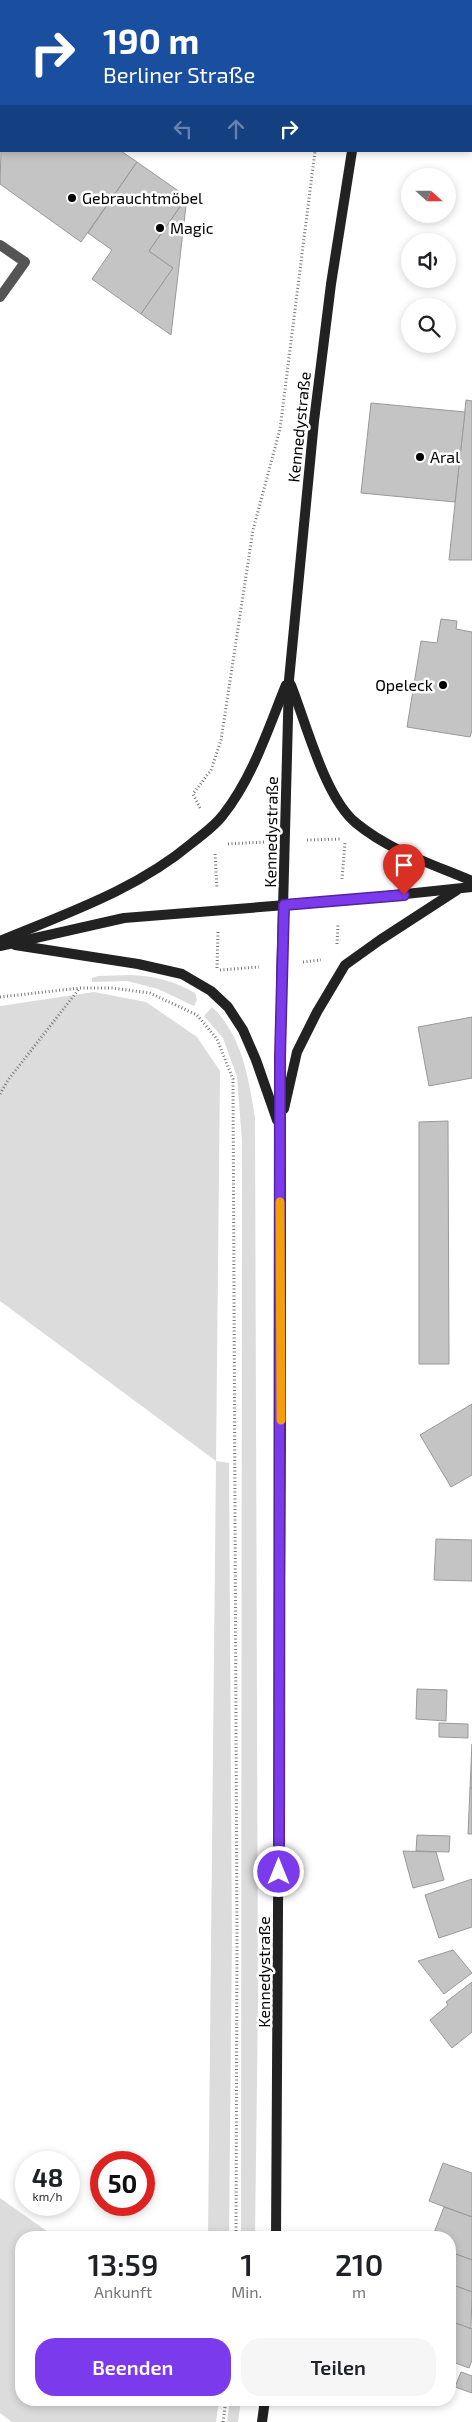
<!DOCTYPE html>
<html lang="de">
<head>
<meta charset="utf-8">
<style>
	body { margin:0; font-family:"Exo 2",sans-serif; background:#f6f6f6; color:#202124; height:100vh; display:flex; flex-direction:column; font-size:19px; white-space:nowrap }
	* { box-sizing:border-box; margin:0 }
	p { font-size:16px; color:#757577 }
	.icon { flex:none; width:28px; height:28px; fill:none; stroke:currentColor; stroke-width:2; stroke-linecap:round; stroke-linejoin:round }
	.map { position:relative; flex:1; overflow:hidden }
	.details { position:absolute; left:15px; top:2231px; width:441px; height:175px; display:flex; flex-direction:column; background:#fff; border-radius:20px; box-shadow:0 2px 8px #0003 }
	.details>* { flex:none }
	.hud { position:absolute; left:0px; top:0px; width:472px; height:152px; box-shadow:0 2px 8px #0003; background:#1a4fa0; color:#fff; overflow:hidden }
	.needle { width:32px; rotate:111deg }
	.tools { position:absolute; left:401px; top:168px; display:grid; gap:10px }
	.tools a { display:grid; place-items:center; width:55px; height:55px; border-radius:50%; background:#fff; box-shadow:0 2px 8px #0003; font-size:25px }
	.speed { position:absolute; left:15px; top:2151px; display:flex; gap:10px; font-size:25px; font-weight:700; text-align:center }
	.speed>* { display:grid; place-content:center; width:65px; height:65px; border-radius:50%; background:#fff; box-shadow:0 2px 8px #0003; line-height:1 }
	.speed small { font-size:12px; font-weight:400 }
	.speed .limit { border:8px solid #d22; background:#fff; color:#111 }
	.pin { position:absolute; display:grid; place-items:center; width:42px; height:42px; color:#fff; margin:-51px -21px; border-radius:50% 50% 50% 0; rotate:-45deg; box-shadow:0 0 5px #0007 }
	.pin .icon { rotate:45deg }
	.me { position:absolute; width:55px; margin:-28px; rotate:0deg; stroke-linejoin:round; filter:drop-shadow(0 0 4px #0008) }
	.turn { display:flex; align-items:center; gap:18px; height:105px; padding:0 20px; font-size:22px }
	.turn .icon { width:65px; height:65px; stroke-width:2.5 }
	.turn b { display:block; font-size:35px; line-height:42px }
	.lanes { display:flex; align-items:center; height:48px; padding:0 20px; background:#0003; justify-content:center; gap:25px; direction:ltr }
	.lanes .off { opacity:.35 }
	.eta { display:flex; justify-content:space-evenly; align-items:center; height:85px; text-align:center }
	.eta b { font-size:30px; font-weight:600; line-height:35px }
	.cta { display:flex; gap:10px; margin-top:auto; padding:10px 20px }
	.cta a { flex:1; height:58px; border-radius:20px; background:#7c3aed; color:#fff; font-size:20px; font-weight:600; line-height:58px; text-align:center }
	.cta a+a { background:#f6f6f6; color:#202124 }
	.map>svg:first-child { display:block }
	.green { fill:#dcdcdc }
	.building { fill:#c4c4c4; stroke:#999 }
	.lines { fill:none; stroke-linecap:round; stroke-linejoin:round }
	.path { stroke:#777; stroke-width:3; stroke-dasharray:1 2.5; stroke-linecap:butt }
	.lane { stroke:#555; stroke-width:10 }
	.secondary { stroke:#222; stroke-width:10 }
	.route-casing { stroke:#51269a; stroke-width:12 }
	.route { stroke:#7c3aed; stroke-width:9 }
	.slow { stroke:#f59e0b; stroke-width:9 }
	.poi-dot { fill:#000; stroke:#fff; stroke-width:2 }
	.labels { text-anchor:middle; stroke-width:5; stroke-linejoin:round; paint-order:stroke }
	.poi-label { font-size:16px; fill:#000; stroke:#fff; text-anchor:start }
	.street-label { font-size:16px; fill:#000; stroke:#fff }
</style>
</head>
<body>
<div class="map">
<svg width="472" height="2422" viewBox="0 0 472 2422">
	<rect width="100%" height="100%" fill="#fff"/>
	<!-- green -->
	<g class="green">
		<path d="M130 975C155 976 174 981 195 993L197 1000 194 1006 158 989 127 981 92 982V978L98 976Z"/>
		<polygon points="94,992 146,1002 197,1037 220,1071 216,1461 229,1463 232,1938 229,2237 208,2237 216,1461 0,1301 0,1006"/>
		<path d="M212 1007C242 1035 249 1079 255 1118L258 2002 255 2238 241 2237 242 1141 237 1077 223 1038 204 1016Z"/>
		<polygon points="0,2198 55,2237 21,2238 21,2400 219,2400 216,2422 12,2422 0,2413"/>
		<polygon points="230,2400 241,2400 238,2422 227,2422"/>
	</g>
	<!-- building -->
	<g class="building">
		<polygon points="1,150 121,151 137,162 81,242 0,184"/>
		<polygon points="137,162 187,197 149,251 173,268 141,314 92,279 112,250 88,233"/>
		<polygon points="187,197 171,335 141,314 173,268 149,251"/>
		<polygon points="466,400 472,401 472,560 449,560"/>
		<polygon points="371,403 465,412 455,502 361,493"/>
		<polygon points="441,619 457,621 456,629 472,632 472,730 470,737 407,727 421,641 437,643"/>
		<polygon points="472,1017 472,1078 429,1086 418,1027"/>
		<polygon points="448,1121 449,1364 419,1364 419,1122"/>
		<polygon points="472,1404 472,1475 451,1487 420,1435"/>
		<polygon points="436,1539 472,1540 472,1581 434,1580"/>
		<polygon points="417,1689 447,1690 446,1721 416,1719"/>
		<polygon points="439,1723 468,1724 468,1738 439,1737"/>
		<polygon points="472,1744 472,1788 470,1788"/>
		<polygon points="470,1788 472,1788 472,1834 468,1834"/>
		<polygon points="417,1835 450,1836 449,1852 416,1851"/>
		<polygon points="403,1851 436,1852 444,1880 413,1888"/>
		<polygon points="472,1879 472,1927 439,1938 425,1895"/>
		<polygon points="453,1950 472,1973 444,1994 418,1961"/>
		<polygon points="472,1982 472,2032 452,2048 430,2020 448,2005 446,2002"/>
		<polygon points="443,2163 472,2173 472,2217 429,2201"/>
		<polygon points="444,2207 472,2217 472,2260 450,2252 450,2238 432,2238"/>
		<polygon points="450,2252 472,2260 472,2292 450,2284"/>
		<polygon points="450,2284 472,2292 471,2329 450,2321"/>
		<polygon points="450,2321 472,2329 472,2360 469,2368 450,2361"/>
		<polygon points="461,2372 472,2376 472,2393 455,2387"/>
	</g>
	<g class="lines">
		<!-- path -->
		<g class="path">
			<polyline points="337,1 337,0"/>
			<polyline points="200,808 193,794 211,770 221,740 253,530 280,429 315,151"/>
			<polyline points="307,840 341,839"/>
			<polyline points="228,844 264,842"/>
			<polyline points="215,854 217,888"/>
			<polyline points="342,879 345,843"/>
			<polyline points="337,944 338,923"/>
			<polyline points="303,962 321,960"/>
			<polyline points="217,968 218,932"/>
			<polyline points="220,970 259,967"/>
			<polyline points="0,997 80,988 112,988 150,993 197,1015 217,1039 233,1079 237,1938 236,2238"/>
			<polyline points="0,1094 8,1080 79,989"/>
			<polyline points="223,2422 226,2400"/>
		</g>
		<!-- lane -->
		<polyline class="lane" points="0,245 25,262 0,297"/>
		<!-- secondary -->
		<g class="secondary">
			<polyline points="379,1 380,0"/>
			<path d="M291 685C306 723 325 798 356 823 390 851 432 864 472 881"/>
			<path d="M0 941C67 913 136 890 192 843 203 834 215 826 223 815 253 777 268 729 286 685"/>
			<polyline points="15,945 138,964 182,974 211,991 228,1007 243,1030 256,1060 277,1120"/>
			<polyline points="0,946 124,918 349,900 472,887"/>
			<polyline points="284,1109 297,1052 317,1012 345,965 380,940 457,890"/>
			<polyline points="276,2238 281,1415 281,984 289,680 314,421 331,284 352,151"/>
			<polyline points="262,2422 265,2400"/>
		</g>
	</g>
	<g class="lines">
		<!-- route casing -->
		<g class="route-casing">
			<polyline id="route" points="279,1872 280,1057 284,905 404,895"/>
		</g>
		<!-- route -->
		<use href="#route" class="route"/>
		<!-- slow -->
		<polyline class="slow" points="280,1202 281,1420"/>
	</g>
	<!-- markers -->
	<g class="poi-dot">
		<circle cx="72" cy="198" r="5"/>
		<circle cx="160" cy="228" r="5"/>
		<circle cx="420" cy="457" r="5"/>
		<circle cx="443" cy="685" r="5"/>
	</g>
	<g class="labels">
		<!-- poi labels -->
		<g class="poi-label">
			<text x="82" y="204">Gebrauchtmöbel</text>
			<text x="170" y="234">Magic</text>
			<text x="430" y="463">Aral</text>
			<text x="433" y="691" text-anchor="end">Opeleck</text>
		</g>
		<!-- street labels -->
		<g class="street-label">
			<text transform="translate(299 427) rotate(-84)" y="6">Kennedystraße</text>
			<text transform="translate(271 832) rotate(-89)" y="6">Kennedystraße</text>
			<text transform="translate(264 1972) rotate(-90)" y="6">Kennedystraße</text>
		</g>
	</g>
</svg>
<div class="tools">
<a><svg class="needle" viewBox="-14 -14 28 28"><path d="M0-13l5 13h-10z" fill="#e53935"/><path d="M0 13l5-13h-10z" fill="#757577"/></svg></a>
<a><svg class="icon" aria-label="sound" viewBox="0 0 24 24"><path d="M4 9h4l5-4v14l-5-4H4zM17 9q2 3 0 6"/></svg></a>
<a><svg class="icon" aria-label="search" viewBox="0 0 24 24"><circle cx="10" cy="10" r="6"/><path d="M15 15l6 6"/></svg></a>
</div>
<div class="speed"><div>48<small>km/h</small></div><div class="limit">50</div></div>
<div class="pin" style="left:404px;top:895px;background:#d93025"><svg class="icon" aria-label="arrive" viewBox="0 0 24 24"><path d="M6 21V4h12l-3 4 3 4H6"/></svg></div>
<svg class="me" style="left:279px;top:1872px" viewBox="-20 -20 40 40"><circle r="17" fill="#7c3aed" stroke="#fff" stroke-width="3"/><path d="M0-11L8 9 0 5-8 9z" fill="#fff"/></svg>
<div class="hud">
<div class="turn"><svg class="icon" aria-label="right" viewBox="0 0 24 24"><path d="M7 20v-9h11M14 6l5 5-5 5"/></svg><div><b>190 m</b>Berliner Straße</div></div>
<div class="lanes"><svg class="icon off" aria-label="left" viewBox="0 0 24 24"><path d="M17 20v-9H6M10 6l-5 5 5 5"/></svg><svg class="icon off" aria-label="ahead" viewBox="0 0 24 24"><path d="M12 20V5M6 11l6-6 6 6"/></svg><svg class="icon" aria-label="right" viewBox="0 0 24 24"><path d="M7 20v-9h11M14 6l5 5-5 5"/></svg></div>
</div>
<section class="details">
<div class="eta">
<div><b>13:59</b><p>Ankunft</p></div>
<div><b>1</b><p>Min.</p></div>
<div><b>210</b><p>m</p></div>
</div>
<div class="cta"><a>Beenden</a><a>Teilen</a></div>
</section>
</div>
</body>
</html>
